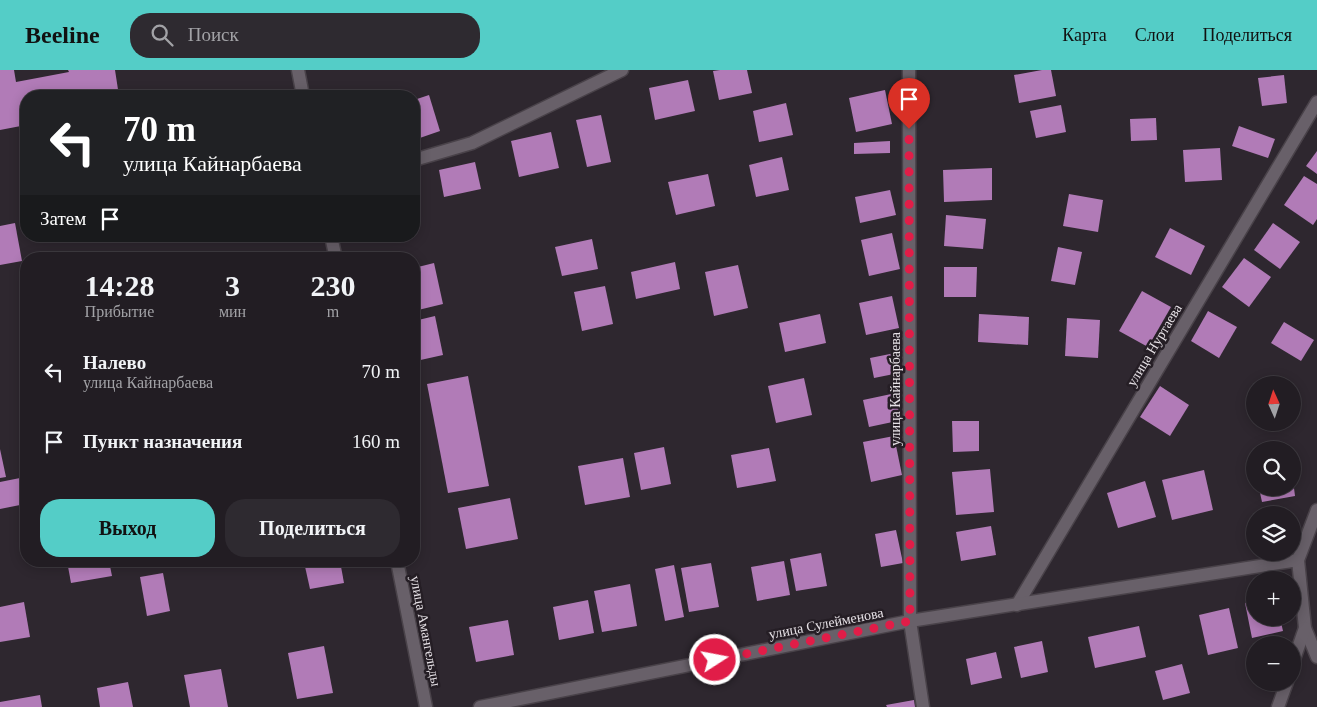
<!DOCTYPE html>
<html lang="ru">
<head>
<meta charset="utf-8">
<style>
	body { margin:0; font-family:Georgia,serif; background:#2e2a30; color:#f1f3f6; height:100vh; display:flex; flex-direction:column; font-size:19px; white-space:nowrap }
	* { box-sizing:border-box; margin:0 }
	p { font-size:16px; color:#a2a2a6 }
	.icon { flex:none; width:28px; height:28px; fill:none; stroke:currentColor; stroke-width:2; stroke-linecap:round; stroke-linejoin:round }
	.map { position:relative; flex:1; overflow:hidden }
	.panel { position:absolute; left:20px; top:182px; width:400px; height:315px; display:flex; flex-direction:column; background:#221d23; border-radius:20px; box-shadow:0 2px 12px #0003,0 0 0 1px #3f3b41 }
	.panel>* { flex:none }
	.hud { position:absolute; left:20px; top:20px; width:400px; height:152px; border-radius:20px; box-shadow:0 2px 12px #0003,0 0 0 1px #3f3b41; background:#202124; color:#fff; overflow:hidden }
	.needle { width:32px; rotate:357deg }
	.buttons { position:absolute; left:1246px; top:306px; display:grid; gap:10px }
	.buttons a { display:grid; place-items:center; width:55px; height:55px; border-radius:50%; background:#221d23; box-shadow:0 2px 12px #0003,0 0 0 1px #3f3b41; font-size:25px }
	.pin { position:absolute; display:grid; place-items:center; width:42px; height:42px; color:#fff; margin:-51px -21px; border-radius:50% 50% 50% 0; rotate:-45deg; box-shadow:0 0 5px #0007 }
	.pin .icon { rotate:45deg }
	.me { position:absolute; width:55px; margin:-28px; rotate:79deg; stroke-linejoin:round; filter:drop-shadow(0 0 4px #0008) }
	.turn { display:flex; align-items:center; gap:18px; height:105px; padding:0 20px; font-size:22px }
	.turn .icon { width:65px; height:65px; stroke-width:2.5 }
	.turn b { display:block; font-size:35px; line-height:42px }
	.then { display:flex; align-items:center; height:48px; padding:0 20px; background:#0003; gap:10px; font-size:19px }
	.eta { display:flex; justify-content:space-evenly; align-items:center; height:85px; text-align:center }
	.eta b { font-size:30px; font-weight:700; line-height:35px }
	.button { display:flex; gap:10px; margin-top:auto; padding:10px 20px }
	.button a { flex:1; height:58px; border-radius:20px; background:#54cdc7; color:#111; font-size:20px; font-weight:700; line-height:58px; text-align:center }
	.button a+a { background:#2e2a30; color:#f1f3f6 }
	ul { padding:0; list-style:none }
	li { display:flex; align-items:center; gap:15px; height:70px; padding:0 20px }
	li div { flex:1 }
	li b { display:block; font-size:19px }
	li em { font-style:normal }
	header { display:flex; align-items:center; gap:30px; box-sizing:border-box; height:70px; padding:0 25px; background:#54cdc7; color:#111 }
	header strong { font-size:24px }
	nav { display:flex; gap:28px; margin-inline-start:auto; font-size:18px }
	.search { width:350px; height:45px; background:#2e2a30; display:flex; align-items:center; gap:12px; box-sizing:border-box; padding:0 18px; border-radius:20px; color:#a2a2a6; font-size:19px }
	.map>svg:first-child { display:block }
	.building { fill:#b17bb7 }
	.lines { fill:none; stroke-linecap:round; stroke-linejoin:round }
	.minor-casing { stroke:#494249; stroke-width:15 }
	.minor { stroke:#686069; stroke-width:12 }
	.route { stroke:#e11d48; stroke-width:9; stroke-dasharray:0 16.2 }
	.labels { text-anchor:middle; stroke-width:5; stroke-linejoin:round; paint-order:stroke }
	.street-label { font-size:14px; fill:#e6e1e6; stroke:#251e25 }
</style>
</head>
<body>
<header>
<strong>Beeline</strong>
<div class="search"><svg class="icon" aria-label="search" viewBox="0 0 24 24"><circle cx="10" cy="10" r="6"/><path d="M15 15l6 6"/></svg>Поиск</div>
<nav><a>Карта</a><a>Слои</a><a>Поделиться</a></nav>
</header>
<div class="map">
<svg width="1317" height="637" viewBox="0 0 1317 637">
	<rect width="100%" height="100%" fill="#2e272f"/>
	<!-- building -->
	<g class="building">
		<polygon points="0,0 14,0 16,12 69,2 68,0 115,0 119,26 26,26 26,55 0,60"/>
		<polygon points="720,0 747,0 752,23 719,30 713,1"/>
		<polygon points="1042,0 1051,0 1056,26 1019,33 1014,5"/>
		<polygon points="1284,5 1287,33 1262,36 1258,8"/>
		<polygon points="688,10 695,41 655,50 649,18"/>
		<polygon points="885,20 892,54 856,62 849,28"/>
		<polygon points="429,25 440,61 414,70 414,30"/>
		<polygon points="786,33 793,65 759,72 753,41"/>
		<polygon points="1061,35 1066,62 1036,68 1030,41"/>
		<polygon points="601,45 611,92 587,97 576,50"/>
		<polygon points="1156,48 1157,70 1131,71 1130,49"/>
		<polygon points="1239,56 1275,69 1268,88 1232,76"/>
		<polygon points="551,62 559,98 519,107 511,71"/>
		<polygon points="890,71 890,83 854,84 854,73"/>
		<polygon points="1220,78 1222,110 1185,112 1183,80"/>
		<polygon points="1317,81 1317,104 1306,96"/>
		<polygon points="782,87 789,120 756,127 749,95"/>
		<polygon points="475,92 481,119 444,127 439,100"/>
		<polygon points="992,98 992,130 944,132 943,100"/>
		<polygon points="708,104 715,136 676,145 668,112"/>
		<polygon points="1304,106 1317,114 1317,149 1313,155 1284,135"/>
		<polygon points="890,120 896,145 860,153 855,127"/>
		<polygon points="1069,124 1103,130 1098,162 1063,156"/>
		<polygon points="946,145 986,149 983,179 944,176"/>
		<polygon points="15,153 22,191 0,195 0,156"/>
		<polygon points="1273,153 1300,172 1280,199 1254,180"/>
		<polygon points="1170,158 1205,176 1191,205 1155,187"/>
		<polygon points="892,163 900,199 869,206 861,170"/>
		<polygon points="213,166 236,166 236,167 214,171"/>
		<polygon points="592,169 598,199 562,206 555,177"/>
		<polygon points="1058,177 1082,182 1075,215 1051,211"/>
		<polygon points="1244,188 1271,207 1249,237 1222,217"/>
		<polygon points="675,192 680,219 636,229 631,202"/>
		<polygon points="434,193 443,234 414,241 414,198"/>
		<polygon points="738,195 748,238 714,246 705,202"/>
		<polygon points="944,197 977,197 976,227 944,227"/>
		<polygon points="605,216 613,254 582,261 574,222"/>
		<polygon points="1142,221 1171,237 1148,277 1119,261"/>
		<polygon points="892,226 899,258 866,265 859,233"/>
		<polygon points="1208,241 1237,257 1219,288 1191,271"/>
		<polygon points="820,244 826,273 785,282 779,253"/>
		<polygon points="979,244 1029,247 1028,275 978,272"/>
		<polygon points="435,246 443,285 416,291 414,251"/>
		<polygon points="1067,248 1100,250 1098,288 1065,286"/>
		<polygon points="1284,252 1314,270 1301,291 1271,273"/>
		<polygon points="895,283 899,303 874,308 870,288"/>
		<polygon points="468,306 489,416 448,423 427,314"/>
		<polygon points="804,308 812,345 776,353 768,316"/>
		<polygon points="1160,316 1189,335 1170,366 1140,347"/>
		<polygon points="896,323 902,350 869,357 863,330"/>
		<polygon points="952,351 979,351 979,381 953,382"/>
		<polygon points="894,366 902,405 871,412 863,372"/>
		<polygon points="664,377 671,414 641,420 634,383"/>
		<polygon points="769,378 776,411 737,418 731,385"/>
		<polygon points="0,379 6,407 0,408"/>
		<polygon points="623,388 630,427 585,435 578,396"/>
		<polygon points="990,399 994,442 956,445 952,402"/>
		<polygon points="1204,400 1213,440 1172,450 1162,410"/>
		<polygon points="20,408 25,434 0,439 0,412"/>
		<polygon points="1145,411 1156,447 1118,458 1107,423"/>
		<polygon points="1259,418 1294,418 1295,426 1262,432"/>
		<polygon points="510,428 518,469 466,479 458,438"/>
		<polygon points="991,456 996,485 961,491 956,462"/>
		<polygon points="896,460 903,493 881,497 875,464"/>
		<polygon points="821,483 827,516 796,521 790,489"/>
		<polygon points="67,491 109,491 112,506 71,513"/>
		<polygon points="311,491 340,491 344,513 310,519 304,492"/>
		<polygon points="784,491 790,525 757,531 751,497"/>
		<polygon points="711,493 719,537 689,542 681,498"/>
		<polygon points="674,495 684,547 665,551 655,499"/>
		<polygon points="163,503 170,541 147,546 140,507"/>
		<polygon points="630,514 637,556 602,562 594,521"/>
		<polygon points="588,530 594,563 559,570 553,537"/>
		<polygon points="1255,531 1255,548 1280,548 1283,561 1252,568 1245,533"/>
		<polygon points="24,532 30,567 0,572 0,537"/>
		<polygon points="1229,538 1238,578 1208,585 1199,545"/>
		<polygon points="508,550 514,585 476,592 469,557"/>
		<polygon points="1139,556 1146,587 1095,598 1088,567"/>
		<polygon points="1042,571 1048,602 1021,608 1014,577"/>
		<polygon points="324,576 333,623 297,629 288,583"/>
		<polygon points="996,582 1002,608 971,615 966,589"/>
		<polygon points="1182,594 1190,623 1163,630 1155,601"/>
		<polygon points="221,599 228,637 190,637 184,605"/>
		<polygon points="128,612 133,637 100,637 97,618"/>
		<polygon points="40,625 42,637 0,637 0,632"/>
		<polygon points="914,630 915,637 887,637 886,635"/>
	</g>
	<g class="lines">
		<!-- minor casing -->
		<g class="minor-casing">
			<g id="minor">
				<polyline points="298,0 303,26"/>
				<polyline points="909,0 910,551 923,637"/>
				<polyline points="414,90 472,73 622,0"/>
				<polyline points="331,166 336,189"/>
				<polyline points="1317,440 1298,490 1305,558 1317,587"/>
				<polyline points="397,491 426,637"/>
				<polyline points="1017,535 1317,32"/>
				<polyline points="1292,595 1305,558"/>
				<polyline points="480,637 910,551 1298,490"/>
				<polyline points="1278,637 1287,612"/>
			</g>
		</g>
		<!-- minor -->
		<use href="#minor" class="minor"/>
	</g>
	<g class="lines">
		<!-- route -->
		<polyline class="route" points="715,590 910,551 909,59"/>
	</g>
	<g class="labels">
		<!-- street labels -->
		<g class="street-label">
			<text transform="translate(1154 275) rotate(-59)" y="5">улица Нуртаева</text>
			<text transform="translate(895 319) rotate(-90)" y="5">улица Кайнарбаева</text>
			<text transform="translate(826 553) rotate(-11)" y="5">улица Сулейменова</text>
			<text transform="translate(426 561) rotate(79)" y="5">улица Амангельды</text>
		</g>
	</g>
</svg>
<div class="buttons">
<a><svg class="needle" viewBox="-14 -14 28 28"><path d="M0-13l5 13h-10z" fill="#e53935"/><path d="M0 13l5-13h-10z" fill="#a2a2a6"/></svg></a>
<a><svg class="icon" aria-label="search" viewBox="0 0 24 24"><circle cx="10" cy="10" r="6"/><path d="M15 15l6 6"/></svg></a>
<a><svg class="icon" aria-label="layers" viewBox="0 0 24 24"><path d="M12 4l9 5-9 5-9-5zM3 14l9 5 9-5"/></svg></a>
<a>+</a>
<a>−</a>
</div>
<div class="pin" style="left:909px;top:59px;background:#d93025"><svg class="icon" aria-label="arrive" viewBox="0 0 24 24"><path d="M6 21V4h12l-3 4 3 4H6"/></svg></div>
<svg class="me" style="left:715px;top:590px" viewBox="-20 -20 40 40"><circle r="17" fill="#e11d48" stroke="#fff" stroke-width="3"/><path d="M0-11L8 9 0 5-8 9z" fill="#fff"/></svg>
<div class="hud">
<div class="turn"><svg class="icon" aria-label="left" viewBox="0 0 24 24"><path d="M17 20v-9H6M10 6l-5 5 5 5"/></svg><div><b>70 m</b>улица Кайнарбаева</div></div>
<div class="then">Затем<svg class="icon" aria-label="arrive" viewBox="0 0 24 24"><path d="M6 21V4h12l-3 4 3 4H6"/></svg></div>
</div>
<section class="panel">
<div class="eta">
<div><b>14:28</b><p>Прибытие</p></div>
<div><b>3</b><p>мин</p></div>
<div><b>230</b><p>m</p></div>
</div>
<ul>
<li><svg class="icon" aria-label="left" viewBox="0 0 24 24"><path d="M17 20v-9H6M10 6l-5 5 5 5"/></svg><div><b>Налево</b><p>улица Кайнарбаева</p></div><em>70 m</em></li>
<li><svg class="icon" aria-label="arrive" viewBox="0 0 24 24"><path d="M6 21V4h12l-3 4 3 4H6"/></svg><div><b>Пункт назначения</b></div><em>160 m</em></li>
</ul>
<div class="button"><a>Выход</a><a>Поделиться</a></div>
</section>
</div>
</body>
</html>
